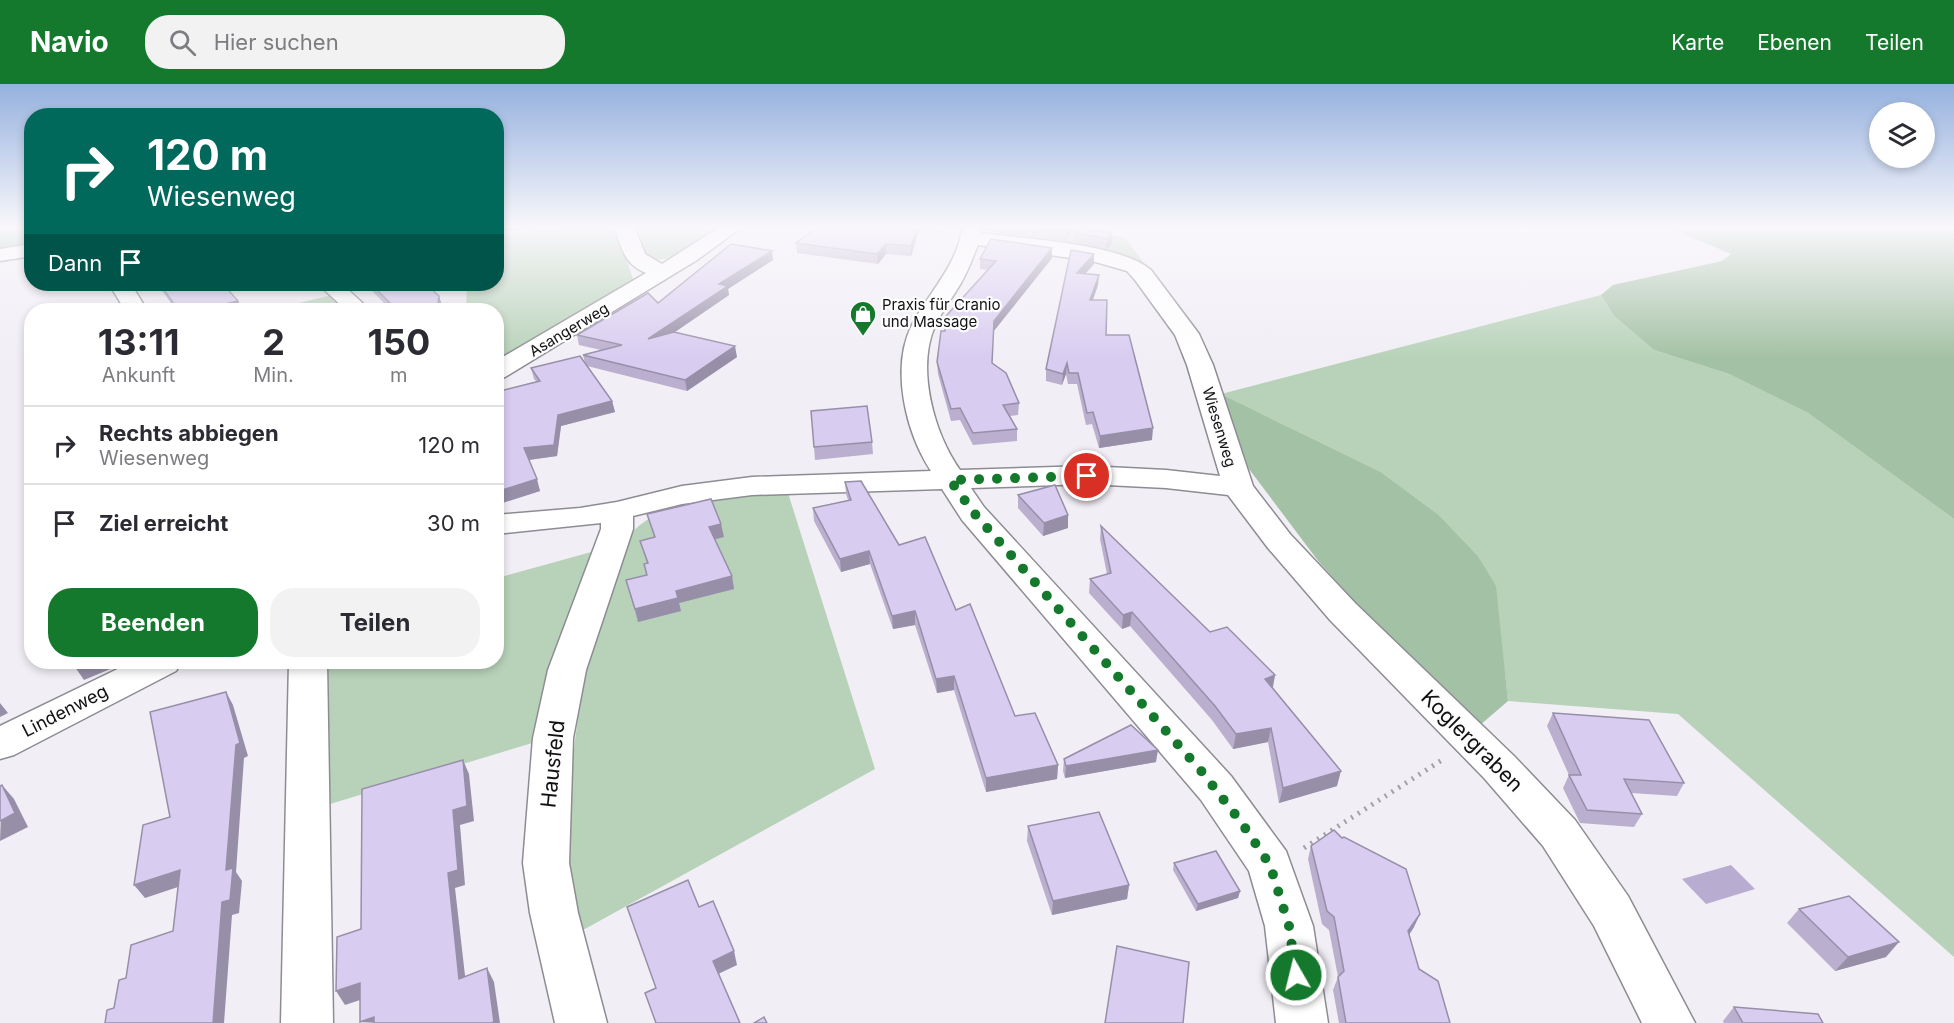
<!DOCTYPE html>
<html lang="de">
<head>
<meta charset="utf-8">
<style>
	body { margin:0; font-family:Inter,sans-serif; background:#f2f2f3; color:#2b2b33; height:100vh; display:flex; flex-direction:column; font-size:22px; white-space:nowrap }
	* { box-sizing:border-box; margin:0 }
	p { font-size:20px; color:#7c7c81 }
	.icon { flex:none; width:33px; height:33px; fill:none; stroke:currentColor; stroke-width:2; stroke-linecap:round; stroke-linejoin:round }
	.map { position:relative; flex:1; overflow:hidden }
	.drawer { position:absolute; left:24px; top:219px; width:480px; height:366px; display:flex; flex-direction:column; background:#fff; border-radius:24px; box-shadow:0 3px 9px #0003 }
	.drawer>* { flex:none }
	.top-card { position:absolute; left:24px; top:24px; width:480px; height:183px; border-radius:24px; box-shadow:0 3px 9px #0003; background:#00695c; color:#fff; overflow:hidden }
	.controls { position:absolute; left:1869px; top:18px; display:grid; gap:12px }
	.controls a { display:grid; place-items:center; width:66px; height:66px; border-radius:50%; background:#fff; box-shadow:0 3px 9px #0003; font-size:30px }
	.pin { position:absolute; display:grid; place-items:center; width:51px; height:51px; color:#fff; margin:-26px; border:3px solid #fff; border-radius:50%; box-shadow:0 2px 6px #0007 }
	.me { position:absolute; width:66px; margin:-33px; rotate:352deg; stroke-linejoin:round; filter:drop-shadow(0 0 4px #0008) }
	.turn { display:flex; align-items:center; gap:21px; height:126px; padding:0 24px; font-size:27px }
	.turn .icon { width:78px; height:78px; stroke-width:2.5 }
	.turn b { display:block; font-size:42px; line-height:51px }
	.then { display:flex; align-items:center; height:57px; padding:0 24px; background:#0003; gap:12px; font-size:22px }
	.eta { display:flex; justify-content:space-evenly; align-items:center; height:102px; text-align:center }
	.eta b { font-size:36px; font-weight:700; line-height:42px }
	.cta { display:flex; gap:12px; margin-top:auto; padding:12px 24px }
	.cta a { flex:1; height:69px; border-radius:24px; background:#14792c; color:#fff; font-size:24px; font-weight:700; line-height:69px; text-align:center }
	.cta a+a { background:#f2f2f3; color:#2b2b33 }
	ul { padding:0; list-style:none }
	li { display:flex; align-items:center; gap:18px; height:78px; padding:0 24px; border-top:2px solid #e1e1e2 }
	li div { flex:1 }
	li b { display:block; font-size:22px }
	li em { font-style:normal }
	header { display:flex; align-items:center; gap:36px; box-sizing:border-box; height:84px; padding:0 30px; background:#14792c; color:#fff }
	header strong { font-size:28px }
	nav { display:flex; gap:33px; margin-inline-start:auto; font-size:21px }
	.search { width:420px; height:54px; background:#f2f2f3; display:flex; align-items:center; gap:15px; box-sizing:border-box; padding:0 21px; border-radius:24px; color:#7c7c81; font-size:22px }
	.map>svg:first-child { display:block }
	.green { fill:#b7d2b8 }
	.forest { fill:#a3c1a4 }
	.water { fill:#b8acd0 }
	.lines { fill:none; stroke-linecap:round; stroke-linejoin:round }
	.street-casing { stroke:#8e8c93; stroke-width:3 }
	.path-far1 { stroke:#a3a1a7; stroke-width:2; stroke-dasharray:1 3; stroke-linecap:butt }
	.path { stroke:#a3a1a7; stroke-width:5; stroke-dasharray:2 6; stroke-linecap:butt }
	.street { fill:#fff; fill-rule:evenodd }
	.wall { fill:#baafce }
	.shaded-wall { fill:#978fa8 }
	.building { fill:#d8ccf0; stroke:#978fa8; stroke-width:1.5 }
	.route { stroke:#14792c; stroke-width:10; stroke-dasharray:0 18 }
	.labels { text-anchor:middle; stroke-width:4.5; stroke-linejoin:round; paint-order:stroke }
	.far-poi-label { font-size:15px; fill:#111012; stroke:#fdfdfe; text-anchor:start }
	.far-street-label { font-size:15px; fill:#111012; stroke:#fdfdfe }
	.street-label { font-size:18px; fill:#111012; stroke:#fdfdfe }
	.near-street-label { font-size:21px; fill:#111012; stroke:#fdfdfe }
</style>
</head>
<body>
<header>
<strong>Navio</strong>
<div class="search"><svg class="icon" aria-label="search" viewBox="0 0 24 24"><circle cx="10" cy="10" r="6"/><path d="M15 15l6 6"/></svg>Hier suchen</div>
<nav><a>Karte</a><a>Ebenen</a><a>Teilen</a></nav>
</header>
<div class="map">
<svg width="1954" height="939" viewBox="0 0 1954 939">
	<rect width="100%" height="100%" fill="#f1eef6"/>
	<!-- green -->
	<g class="green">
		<polygon points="566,144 616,144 634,198 497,282 496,226 466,226 467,200 496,200 497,152"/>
		<path d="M634 144H723C698 160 675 183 644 173Z"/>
		<path d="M1064 144 1124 153 1148 184C1119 166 1081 165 1048 160Z"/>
		<polygon points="332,211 349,226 270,226"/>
		<polygon points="1601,211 1614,232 1654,266 1729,290 1808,329 1954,435 1954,873 1678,630 1508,617 1495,502 1478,472 1439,431 1381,388 1221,310"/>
		<path d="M788 409 875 685 583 846C577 822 567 795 566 771 566 756 568 740 569 725 573 646 587 564 615 489 621 473 625 453 640 441 680 410 739 411 788 409Z"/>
		<polygon points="595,467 539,657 330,720 327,578 496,578 497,494"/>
	</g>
	<!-- forest -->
	<g class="forest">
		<polygon points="0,144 31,144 31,163 0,169"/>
		<polygon points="1670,144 1954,144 1954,435 1808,329 1729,290 1654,266 1614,232 1601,211 1613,201 1722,177 1731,170"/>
		<polygon points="1221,310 1381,388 1439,431 1478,472 1496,502 1508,617 1479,642 1393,560 1319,478 1249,385"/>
	</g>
	<!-- water -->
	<polygon class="water" points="1731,781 1755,805 1706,820 1682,795"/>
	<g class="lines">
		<!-- street casing -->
		<g class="street-casing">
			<g id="street">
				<path d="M615 144H635L645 170 662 180 718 144H741L697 176 505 293 496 296V277L646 189C625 181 621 164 615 144Z"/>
				<path d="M962 144H982L981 149C1024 155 1119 159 1151 186L1199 250 1213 281 1253 402 1290 450 1356 520 1514 672 1575 736 1628 812 1695 939H1642L1594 842 1543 762 1484 694 1330 536 1268 464 1228 411 1166 404 1087 400 971 404 984 423 1231 692 1286 767 1313 842 1328 939H1276L1265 842 1249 787 1201 716 962 436 942 405 752 411 682 420 633 432V445L586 586 573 654 569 779 578 829 607 939H555L530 829 523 779 533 654 548 586 601 445V439L496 450V431L580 424 617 418 682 402 752 393 931 387C906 349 890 284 912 241 928 209 958 181 962 144ZM978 161 1092 177 1127 187 1135 196 1175 251 1187 281 1220 392 1166 386 1087 382 960 386C934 349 916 285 935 242 942 227 953 213 961 199 968 187 973 173 978 161Z"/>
				<polygon points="32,160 32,172 0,177 0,165"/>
				<polygon points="109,200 131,200 147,226 125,226"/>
				<polygon points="318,200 342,200 370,226 346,226"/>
				<polygon points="132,578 182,578 176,587 14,671 0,675 0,642"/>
				<polygon points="289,578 327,578 333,939 281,939"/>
			</g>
		</g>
		<!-- path-far1 -->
		<polyline class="path-far1" points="915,144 944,148"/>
		<!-- path -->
		<polyline class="path" points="1304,764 1442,676"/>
		<!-- street -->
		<use href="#street" class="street"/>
	</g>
	<!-- wall -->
	<g class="wall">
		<polygon points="920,144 911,172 886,170 878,180 797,169 796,159"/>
		<polygon points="984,144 1073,144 1072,148 1065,157 999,149 984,146"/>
		<polygon points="1074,148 1112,149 1112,159 1107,165 1074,158"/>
		<polygon points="1071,166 1094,170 1094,180 1085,190 1098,201 1093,216 1106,251 1152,356 1099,364 1092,340 1086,341 1077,300 1068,300 1066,290 1062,301 1046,297 1046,285"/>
		<polygon points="1052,174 993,248 992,279 1019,319 1018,331 1010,332 1017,345 1017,357 973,361 960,336 951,337 938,290 937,278 945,247 988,186 980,185 980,175"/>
		<polygon points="773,176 728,205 729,211 675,248 737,273 687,307 587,282 612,317 615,328 561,342 557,372 529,376 540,407 496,421 496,308 537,298 534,295 531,284 585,279 583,271 601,266 579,261 577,251 658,219"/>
		<polygon points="157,200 223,200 242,226 176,226"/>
		<polygon points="365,200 426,200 439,212 442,222 441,226 391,226"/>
		<polygon points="872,358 873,370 815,376 814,363"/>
		<polygon points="845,398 956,526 1015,632 1058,681 1057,695 986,708 954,606 937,609 915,541 893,545 870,480 841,488 814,437 813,424 848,416 846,410"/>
		<polygon points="1018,411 1068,431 1068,444 1043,452 1018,424"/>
		<polygon points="647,430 724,453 715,455 732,492 734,505 679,519 681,527 638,538 626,496 646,491 644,480 647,480 640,457 654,453"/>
		<polygon points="1101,442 1210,548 1275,591 1273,604 1337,702 1279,719 1268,658 1233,665 1212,636 1130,542 1122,545 1089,509 1090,495 1107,490 1100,455"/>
		<polygon points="1553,629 1684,699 1677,712 1631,709 1642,730 1634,743 1580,739 1563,704 1569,691 1547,642"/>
		<polygon points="1064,675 1156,678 1065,694 1063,687"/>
		<polygon points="1028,742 1129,801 1127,815 1052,831 1027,757"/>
		<polygon points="1311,762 1414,843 1409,851 1419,885 1450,939 1339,939 1333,906 1338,893 1329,846 1322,840 1308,775"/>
		<polygon points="1174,779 1240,807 1238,814 1196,827 1173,786"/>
		<polygon points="1799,825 1886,873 1835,887 1787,839"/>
		<polygon points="1734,923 1823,939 1724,939 1723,937"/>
	</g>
	<!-- shaded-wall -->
	<g class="shaded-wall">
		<polygon points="496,144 529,144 496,148"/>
		<polygon points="917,144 920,144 911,172 911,162"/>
		<polygon points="1068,144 1073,144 1072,148 1065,157 1066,147"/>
		<polygon points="1112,149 1112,159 1107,165 1107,155"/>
		<polygon points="886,160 886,170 878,180 877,170"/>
		<polygon points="1052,164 1052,174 993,248 994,237"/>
		<polygon points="772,167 773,176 728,205 729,211 650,265 648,255 719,200"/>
		<polygon points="1094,170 1094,180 1077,199 1077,189"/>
		<polygon points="1099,191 1098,201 1089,226 1090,216"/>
		<polygon points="439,212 442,222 441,226 437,226"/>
		<polygon points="238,217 242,226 200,226"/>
		<polygon points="735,262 737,273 687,307 685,296"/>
		<polygon points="1067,279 1066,290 1062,301 1063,290"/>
		<polygon points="612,317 615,328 561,342 557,372 528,376 524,364 558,331"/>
		<polygon points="1153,344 1152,356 1099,364 1100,352"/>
		<polygon points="537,395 540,407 496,421 496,408"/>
		<polygon points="1068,431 1068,444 1043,452 1044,439"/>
		<polygon points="721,440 724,453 712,456 709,443"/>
		<polygon points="869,467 870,480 841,488 840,475"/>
		<polygon points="732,492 734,505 679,519 681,527 638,538 635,525 676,507"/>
		<polygon points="915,527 915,541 893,545 892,532"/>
		<polygon points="1132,528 1130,542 1122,545 1123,531"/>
		<polygon points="88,578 127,578 84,596 75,583"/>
		<polygon points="1275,591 1272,606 1265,595"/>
		<polygon points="954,592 954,606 937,609 936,595"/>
		<polygon points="226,608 233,621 248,672 244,674 236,788 242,797 239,829 232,831 224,939 213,939 222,818 226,786"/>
		<polygon points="0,619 8,629 0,633"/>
		<polygon points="1271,644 1268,658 1233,665 1236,650"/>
		<polygon points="1158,666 1156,678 1065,694 1066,682"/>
		<polygon points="463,676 469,690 474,737 460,741 465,801 455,804 467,909 459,895 448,789 453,726"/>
		<polygon points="1058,681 1057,695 986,708 986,694"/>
		<polygon points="1341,687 1337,702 1279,719 1283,704"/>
		<polygon points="2,701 14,715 28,743 0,757"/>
		<polygon points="180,786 190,799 145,814 134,801"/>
		<polygon points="1129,801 1127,815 1052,831 1053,817"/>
		<polygon points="1240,807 1238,814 1196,827 1198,820"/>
		<polygon points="1420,830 1414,843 1403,860 1408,847"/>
		<polygon points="1899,858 1886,873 1835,887 1848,873"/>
		<polygon points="734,867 737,881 716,891 713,877"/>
		<polygon points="487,884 494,898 500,939 491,939"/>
		<polygon points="360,899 369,913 345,921 336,907"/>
		<polygon points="374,933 378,939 360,938"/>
	</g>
	<!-- building -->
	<g class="building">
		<polygon points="816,144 917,144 911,162 886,160 877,170 796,159"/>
		<polygon points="1038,144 1068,144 1066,147"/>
		<polygon points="1075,144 1112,149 1107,155 1074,148"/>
		<polygon points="991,155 1052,164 994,237 992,279 1006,289 1019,319 1003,321 1017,345 973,349 960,324 951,325 937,278 941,247 945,247 946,232 996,177 980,175"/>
		<polygon points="731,160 772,167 719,200 728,202 648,255 674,248 735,262 685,296 583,271 622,261 577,251 648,209 658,219"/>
		<polygon points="1071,166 1094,170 1077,189 1099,191 1090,216 1107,216 1106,251 1129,251 1153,344 1100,352 1093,328 1087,329 1078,289 1069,289 1067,279 1063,290 1046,285"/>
		<polygon points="160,200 223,200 238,217 200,226 178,226"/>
		<polygon points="371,200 426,200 439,212 437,226 397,226"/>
		<polygon points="580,272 612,317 558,331 554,361 524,364 537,395 496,408 496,308 540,297 531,284"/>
		<polygon points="867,322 872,358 814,363 811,327"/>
		<polygon points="861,397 899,461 925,453 956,526 970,520 1015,632 1035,629 1058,681 986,694 954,592 936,595 915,527 892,532 869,467 840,475 813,424 851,416 845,398"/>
		<polygon points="1055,401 1068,431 1044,439 1018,411"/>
		<polygon points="711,415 721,440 709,443 732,492 676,507 678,514 635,525 626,496 647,491 644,480 648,479 640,457 655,453 647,430"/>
		<polygon points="1101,442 1210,548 1227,543 1275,591 1265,595 1341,687 1283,704 1271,644 1236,650 1215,622 1132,528 1123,531 1090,495 1111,489"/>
		<polygon points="74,578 88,578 75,583"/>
		<polygon points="226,608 240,659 236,661 226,786 233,784 230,816 222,818 213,939 105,939 107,926 114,924 119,896 126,894 131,861 173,847 180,786 134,801 143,741 170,733 150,628"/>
		<polygon points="1553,629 1649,636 1684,699 1624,695 1642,730 1587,726 1569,691 1581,691"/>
		<polygon points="1131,641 1158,666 1066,682 1064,675"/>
		<polygon points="463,676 467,722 453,726 458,786 448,789 459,895 487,884 494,938 491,939 374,939 374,933 360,938 360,899 336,907 337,853 361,845 362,705"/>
		<polygon points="2,701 15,729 0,737 0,702"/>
		<polygon points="1099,728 1129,801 1053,817 1028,742"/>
		<polygon points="1334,746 1342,754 1344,753 1406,785 1420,830 1408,847 1419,885 1438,897 1450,939 1346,939 1338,893 1344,887 1334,833 1327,827 1311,762"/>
		<polygon points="1216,767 1240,807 1198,820 1174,779"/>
		<polygon points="688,796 699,823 713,817 734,867 713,877 740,939 656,939 645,909 656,904 627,823"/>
		<polygon points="1849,812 1899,858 1848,873 1799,825"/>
		<polygon points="1117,862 1189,878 1183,939 1105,939"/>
		<polygon points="1734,923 1818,930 1823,939 1743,939"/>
		<polygon points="764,933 767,939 754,939"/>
	</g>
	<!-- sky -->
	<linearGradient id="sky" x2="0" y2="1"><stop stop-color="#95b1de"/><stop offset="0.52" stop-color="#f9f7fb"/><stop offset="1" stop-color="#f9f7fb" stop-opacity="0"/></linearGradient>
	<rect width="1954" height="275" fill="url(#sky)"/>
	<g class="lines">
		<!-- route -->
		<polyline class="route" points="1087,392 950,396 974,429 1202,688 1241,738 1270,781 1289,842 1296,891"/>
	</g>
	<!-- icons -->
	<defs>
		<g id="shop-pin" transform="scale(1.35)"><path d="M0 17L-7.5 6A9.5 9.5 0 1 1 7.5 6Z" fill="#14792c" stroke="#fdfdfe"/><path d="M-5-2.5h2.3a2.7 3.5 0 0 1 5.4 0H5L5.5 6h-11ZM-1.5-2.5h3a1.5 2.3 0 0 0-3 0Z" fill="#fff"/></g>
	</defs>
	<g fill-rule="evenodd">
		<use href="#shop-pin" x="863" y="230"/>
	</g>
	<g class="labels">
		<!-- far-poi labels -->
		<g class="far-poi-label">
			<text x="882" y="226">Praxis für Cranio<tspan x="882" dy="17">und Massage</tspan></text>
		</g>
		<!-- far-street labels -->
		<g class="far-street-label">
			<text transform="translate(569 246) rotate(-31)" y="5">Asangerweg</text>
			<text transform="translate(1219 343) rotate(73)" y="5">Wiesenweg</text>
		</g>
		<!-- street labels -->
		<g class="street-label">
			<text transform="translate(65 627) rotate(-27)" y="6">Lindenweg</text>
		</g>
		<!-- near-street labels -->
		<g class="near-street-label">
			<text transform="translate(1472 657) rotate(45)" y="7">Koglergraben</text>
			<text transform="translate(553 680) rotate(-84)" y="7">Hausfeld</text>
		</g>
	</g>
</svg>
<div class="controls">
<a><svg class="icon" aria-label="layers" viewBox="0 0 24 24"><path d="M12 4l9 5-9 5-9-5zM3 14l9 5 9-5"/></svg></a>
</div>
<div class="pin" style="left:1087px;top:392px;background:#d93025"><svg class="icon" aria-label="arrive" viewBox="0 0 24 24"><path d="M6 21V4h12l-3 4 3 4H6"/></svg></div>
<svg class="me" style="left:1296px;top:891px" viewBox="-20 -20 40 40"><circle r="17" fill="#14792c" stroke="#fff" stroke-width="3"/><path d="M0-11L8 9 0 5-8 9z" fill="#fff"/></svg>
<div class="top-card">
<div class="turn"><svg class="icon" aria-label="right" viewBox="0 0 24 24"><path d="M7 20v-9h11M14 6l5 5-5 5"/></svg><div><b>120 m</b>Wiesenweg</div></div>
<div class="then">Dann<svg class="icon" aria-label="arrive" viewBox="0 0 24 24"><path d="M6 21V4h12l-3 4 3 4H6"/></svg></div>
</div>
<section class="drawer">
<div class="eta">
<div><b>13:11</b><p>Ankunft</p></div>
<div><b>2</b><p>Min.</p></div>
<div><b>150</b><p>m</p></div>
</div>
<ul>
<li><svg class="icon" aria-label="right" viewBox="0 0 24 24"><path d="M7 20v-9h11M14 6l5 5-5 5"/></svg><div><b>Rechts abbiegen</b><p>Wiesenweg</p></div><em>120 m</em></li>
<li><svg class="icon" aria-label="arrive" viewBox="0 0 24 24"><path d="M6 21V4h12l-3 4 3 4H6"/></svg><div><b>Ziel erreicht</b></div><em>30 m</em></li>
</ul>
<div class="cta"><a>Beenden</a><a>Teilen</a></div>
</section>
</div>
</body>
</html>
